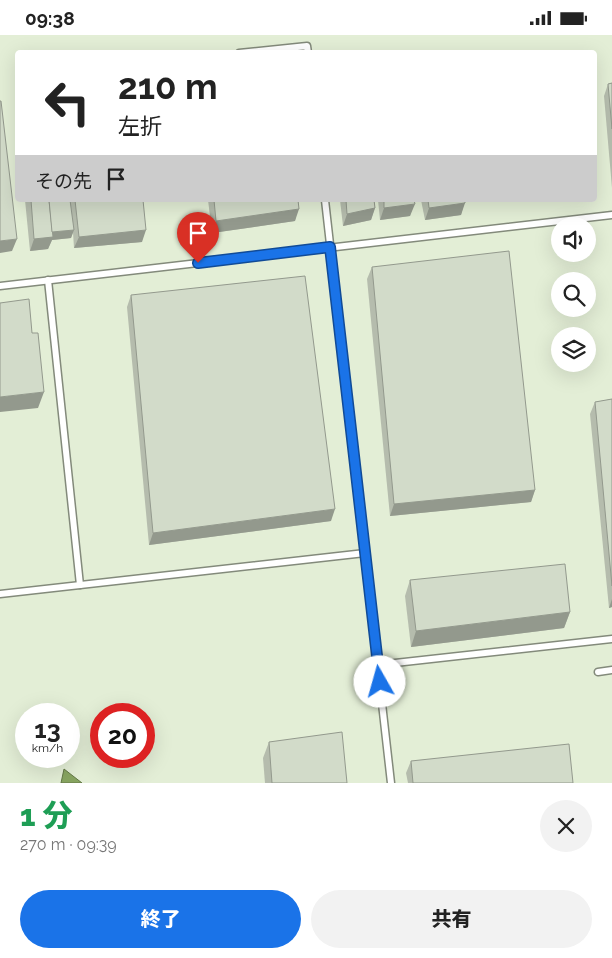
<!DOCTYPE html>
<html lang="ja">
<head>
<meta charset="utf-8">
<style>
	body { margin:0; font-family:Raleway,"Noto Sans JP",sans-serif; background:#f2f2f2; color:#222; height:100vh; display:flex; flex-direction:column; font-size:19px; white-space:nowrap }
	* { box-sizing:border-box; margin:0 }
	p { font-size:16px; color:#767676 }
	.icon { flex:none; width:28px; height:28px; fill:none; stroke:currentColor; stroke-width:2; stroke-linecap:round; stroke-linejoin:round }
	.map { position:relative; height:748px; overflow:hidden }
	.drawer { display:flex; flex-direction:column; background:#fff; flex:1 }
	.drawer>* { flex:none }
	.banner { position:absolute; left:15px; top:15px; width:582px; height:152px; border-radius:5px; box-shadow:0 5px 20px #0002; background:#fff; color:#222; overflow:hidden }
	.tools { position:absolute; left:551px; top:182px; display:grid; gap:10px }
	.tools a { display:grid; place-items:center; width:45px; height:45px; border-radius:50%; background:#fff; box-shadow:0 5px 20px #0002; font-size:25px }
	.speed { position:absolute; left:15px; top:668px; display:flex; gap:10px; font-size:25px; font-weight:700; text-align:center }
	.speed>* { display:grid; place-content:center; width:65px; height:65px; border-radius:50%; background:#fff; box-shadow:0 5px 20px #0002; line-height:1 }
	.speed small { font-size:12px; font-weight:400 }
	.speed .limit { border:8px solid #d22; background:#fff; color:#111 }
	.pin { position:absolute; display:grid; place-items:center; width:42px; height:42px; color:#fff; margin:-51px -21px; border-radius:50% 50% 50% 0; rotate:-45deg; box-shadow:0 0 5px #0007 }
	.pin .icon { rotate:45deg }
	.me { position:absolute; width:55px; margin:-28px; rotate:353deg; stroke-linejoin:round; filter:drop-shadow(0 0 4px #0008) }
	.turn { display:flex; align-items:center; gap:18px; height:105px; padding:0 20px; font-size:22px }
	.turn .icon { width:65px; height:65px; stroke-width:2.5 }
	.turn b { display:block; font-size:35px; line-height:42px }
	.then { display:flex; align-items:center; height:48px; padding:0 20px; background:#0003; gap:10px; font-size:19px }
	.round { display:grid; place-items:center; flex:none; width:52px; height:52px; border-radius:26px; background:#f2f2f2 }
	.head { display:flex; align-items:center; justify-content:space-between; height:85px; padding:0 20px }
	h1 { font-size:30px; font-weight:800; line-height:38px; color:#1e9e55 }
	.primary-button { display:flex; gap:10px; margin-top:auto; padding:10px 20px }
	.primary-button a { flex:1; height:58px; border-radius:30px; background:#1a73e8; color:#fff; font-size:20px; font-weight:800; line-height:58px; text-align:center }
	.primary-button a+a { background:#f2f2f2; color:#222 }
	.status { display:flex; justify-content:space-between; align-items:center; height:35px; padding:0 25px; background:#fff; direction:ltr }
	.status svg { height:14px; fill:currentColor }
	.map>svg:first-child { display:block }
	.built { fill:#e3eed6; fill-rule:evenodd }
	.water { fill:#87a460; stroke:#627746 }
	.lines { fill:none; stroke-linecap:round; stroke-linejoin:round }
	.service-casing { stroke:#838a7b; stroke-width:9 }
	.service { stroke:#fff; stroke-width:6 }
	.wall { fill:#b5bcad }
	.shaded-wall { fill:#93998d }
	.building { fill:#d2dbc9; stroke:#93998d }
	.route-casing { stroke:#114b97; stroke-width:12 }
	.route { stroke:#1a73e8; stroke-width:9 }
</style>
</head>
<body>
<div class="status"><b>09:38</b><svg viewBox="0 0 49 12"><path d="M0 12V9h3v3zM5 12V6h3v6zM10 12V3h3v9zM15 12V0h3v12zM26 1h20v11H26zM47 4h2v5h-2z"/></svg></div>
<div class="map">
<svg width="612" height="748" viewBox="0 0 612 748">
	<rect width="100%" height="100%" fill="#f0f8e7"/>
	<!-- built -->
	<path class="built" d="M0 0H612V748H0ZM18 18H595V165H18ZM560 191H588V219H560ZM560 246H588V274H560ZM560 301H588V329H560ZM26 679H69V721H26ZM101 679H144V721H101Z"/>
	<!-- water -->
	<polygon class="water" points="64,734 82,748 61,748"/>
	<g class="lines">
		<!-- service casing -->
		<g class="service-casing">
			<g id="service">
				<polyline points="239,18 307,11 308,18"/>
				<polyline points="325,165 391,748"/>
				<polyline points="48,245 80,550"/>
				<polyline points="0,251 612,180"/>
				<polyline points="0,559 365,518"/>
				<polyline points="377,630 612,604"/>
				<polyline points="598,637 612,635"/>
			</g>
		</g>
		<!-- service -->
		<use href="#service" class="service"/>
	</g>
	<!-- wall -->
	<g class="wall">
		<polygon points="612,48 612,153 604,61 608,49"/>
		<polygon points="25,165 143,165 142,207 74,213 73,197 71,203 52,205 48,214 30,216"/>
		<polygon points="208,165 298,165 295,186 212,198"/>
		<polygon points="340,165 374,165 375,173 371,185 343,191"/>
		<polygon points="378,165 414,165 410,181 380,185"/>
		<polygon points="421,165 465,165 461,180 425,185"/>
		<polygon points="372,232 535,455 531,467 390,481 367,244"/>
		<polygon points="131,260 331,486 149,510 127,272"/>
		<polygon points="612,364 612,572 609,573 590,379 595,367"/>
		<polygon points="410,545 570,577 564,593 411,612 405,561"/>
		<polygon points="269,707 347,748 265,748 263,723"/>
		<polygon points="411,726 573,748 408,748 406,738"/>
	</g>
	<!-- shaded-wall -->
	<g class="shaded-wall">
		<polygon points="465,168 461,180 425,185 429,173"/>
		<polygon points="415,169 410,181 380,185 384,173"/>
		<polygon points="375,173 371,185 343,191 347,179"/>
		<polygon points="299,174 295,186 212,198 216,186"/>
		<polygon points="74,195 71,203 52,205 48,214 30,216 34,204 52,197"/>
		<polygon points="146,195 142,207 74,213 79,202"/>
		<polygon points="17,204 12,216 0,218 0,206"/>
		<polygon points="44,357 38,373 0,377 0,362"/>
		<polygon points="535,455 531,467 390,481 394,469"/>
		<polygon points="335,474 331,486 149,510 153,498"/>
		<polygon points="612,564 612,572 609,573"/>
		<polygon points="570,577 564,593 411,612 416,596"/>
	</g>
	<!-- building -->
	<g class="building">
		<polygon points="612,48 612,94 608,49"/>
		<polygon points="0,66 1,66 17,204 0,206"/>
		<polygon points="31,165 49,165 53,202 34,204"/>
		<polygon points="49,165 70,165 74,195 52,197"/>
		<polygon points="75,165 143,165 146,195 79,202"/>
		<polygon points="214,165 298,165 299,174 216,186"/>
		<polygon points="346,165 374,165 375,173 347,179"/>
		<polygon points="384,165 414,165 415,169 384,173"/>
		<polygon points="428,165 465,165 465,168 429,173"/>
		<polygon points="509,216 535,455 394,469 372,232"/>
		<polygon points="305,241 335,474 153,498 131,260"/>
		<polygon points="29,264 32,298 38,298 44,357 0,362 0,268"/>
		<polygon points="612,364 612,551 595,367"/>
		<polygon points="565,529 570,577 416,596 410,545"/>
		<polygon points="342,697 347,748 272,748 269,707"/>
		<polygon points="569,709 573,748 413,748 411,726"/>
	</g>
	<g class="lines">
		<!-- route casing -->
		<g class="route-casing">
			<polyline id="route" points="198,228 330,212 380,647"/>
		</g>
		<!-- route -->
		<use href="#route" class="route"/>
	</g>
</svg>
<div class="tools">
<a><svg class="icon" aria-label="sound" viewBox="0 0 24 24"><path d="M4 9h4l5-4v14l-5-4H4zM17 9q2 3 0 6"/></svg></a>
<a><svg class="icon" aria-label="search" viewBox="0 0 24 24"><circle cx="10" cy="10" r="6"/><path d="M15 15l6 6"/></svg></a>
<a><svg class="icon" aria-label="layers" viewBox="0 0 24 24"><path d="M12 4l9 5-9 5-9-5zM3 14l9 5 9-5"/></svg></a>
</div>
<div class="speed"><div>13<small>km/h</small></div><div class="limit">20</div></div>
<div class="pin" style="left:198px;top:228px;background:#d93025"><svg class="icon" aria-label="arrive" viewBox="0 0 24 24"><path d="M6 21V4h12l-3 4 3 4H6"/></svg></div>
<svg class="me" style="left:380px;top:647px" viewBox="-20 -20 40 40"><circle r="19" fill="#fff"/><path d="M0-13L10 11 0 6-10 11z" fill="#1a73e8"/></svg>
<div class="banner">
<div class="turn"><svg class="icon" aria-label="left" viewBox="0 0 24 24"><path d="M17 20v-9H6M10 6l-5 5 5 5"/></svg><div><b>210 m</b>左折</div></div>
<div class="then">その先<svg class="icon" aria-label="arrive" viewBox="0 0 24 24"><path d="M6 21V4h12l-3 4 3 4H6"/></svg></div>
</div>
</div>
<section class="drawer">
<div class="head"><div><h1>1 分</h1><p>270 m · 09:39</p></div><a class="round"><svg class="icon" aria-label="close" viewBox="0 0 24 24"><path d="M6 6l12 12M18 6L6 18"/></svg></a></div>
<div class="primary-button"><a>終了</a><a>共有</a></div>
</section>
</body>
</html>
